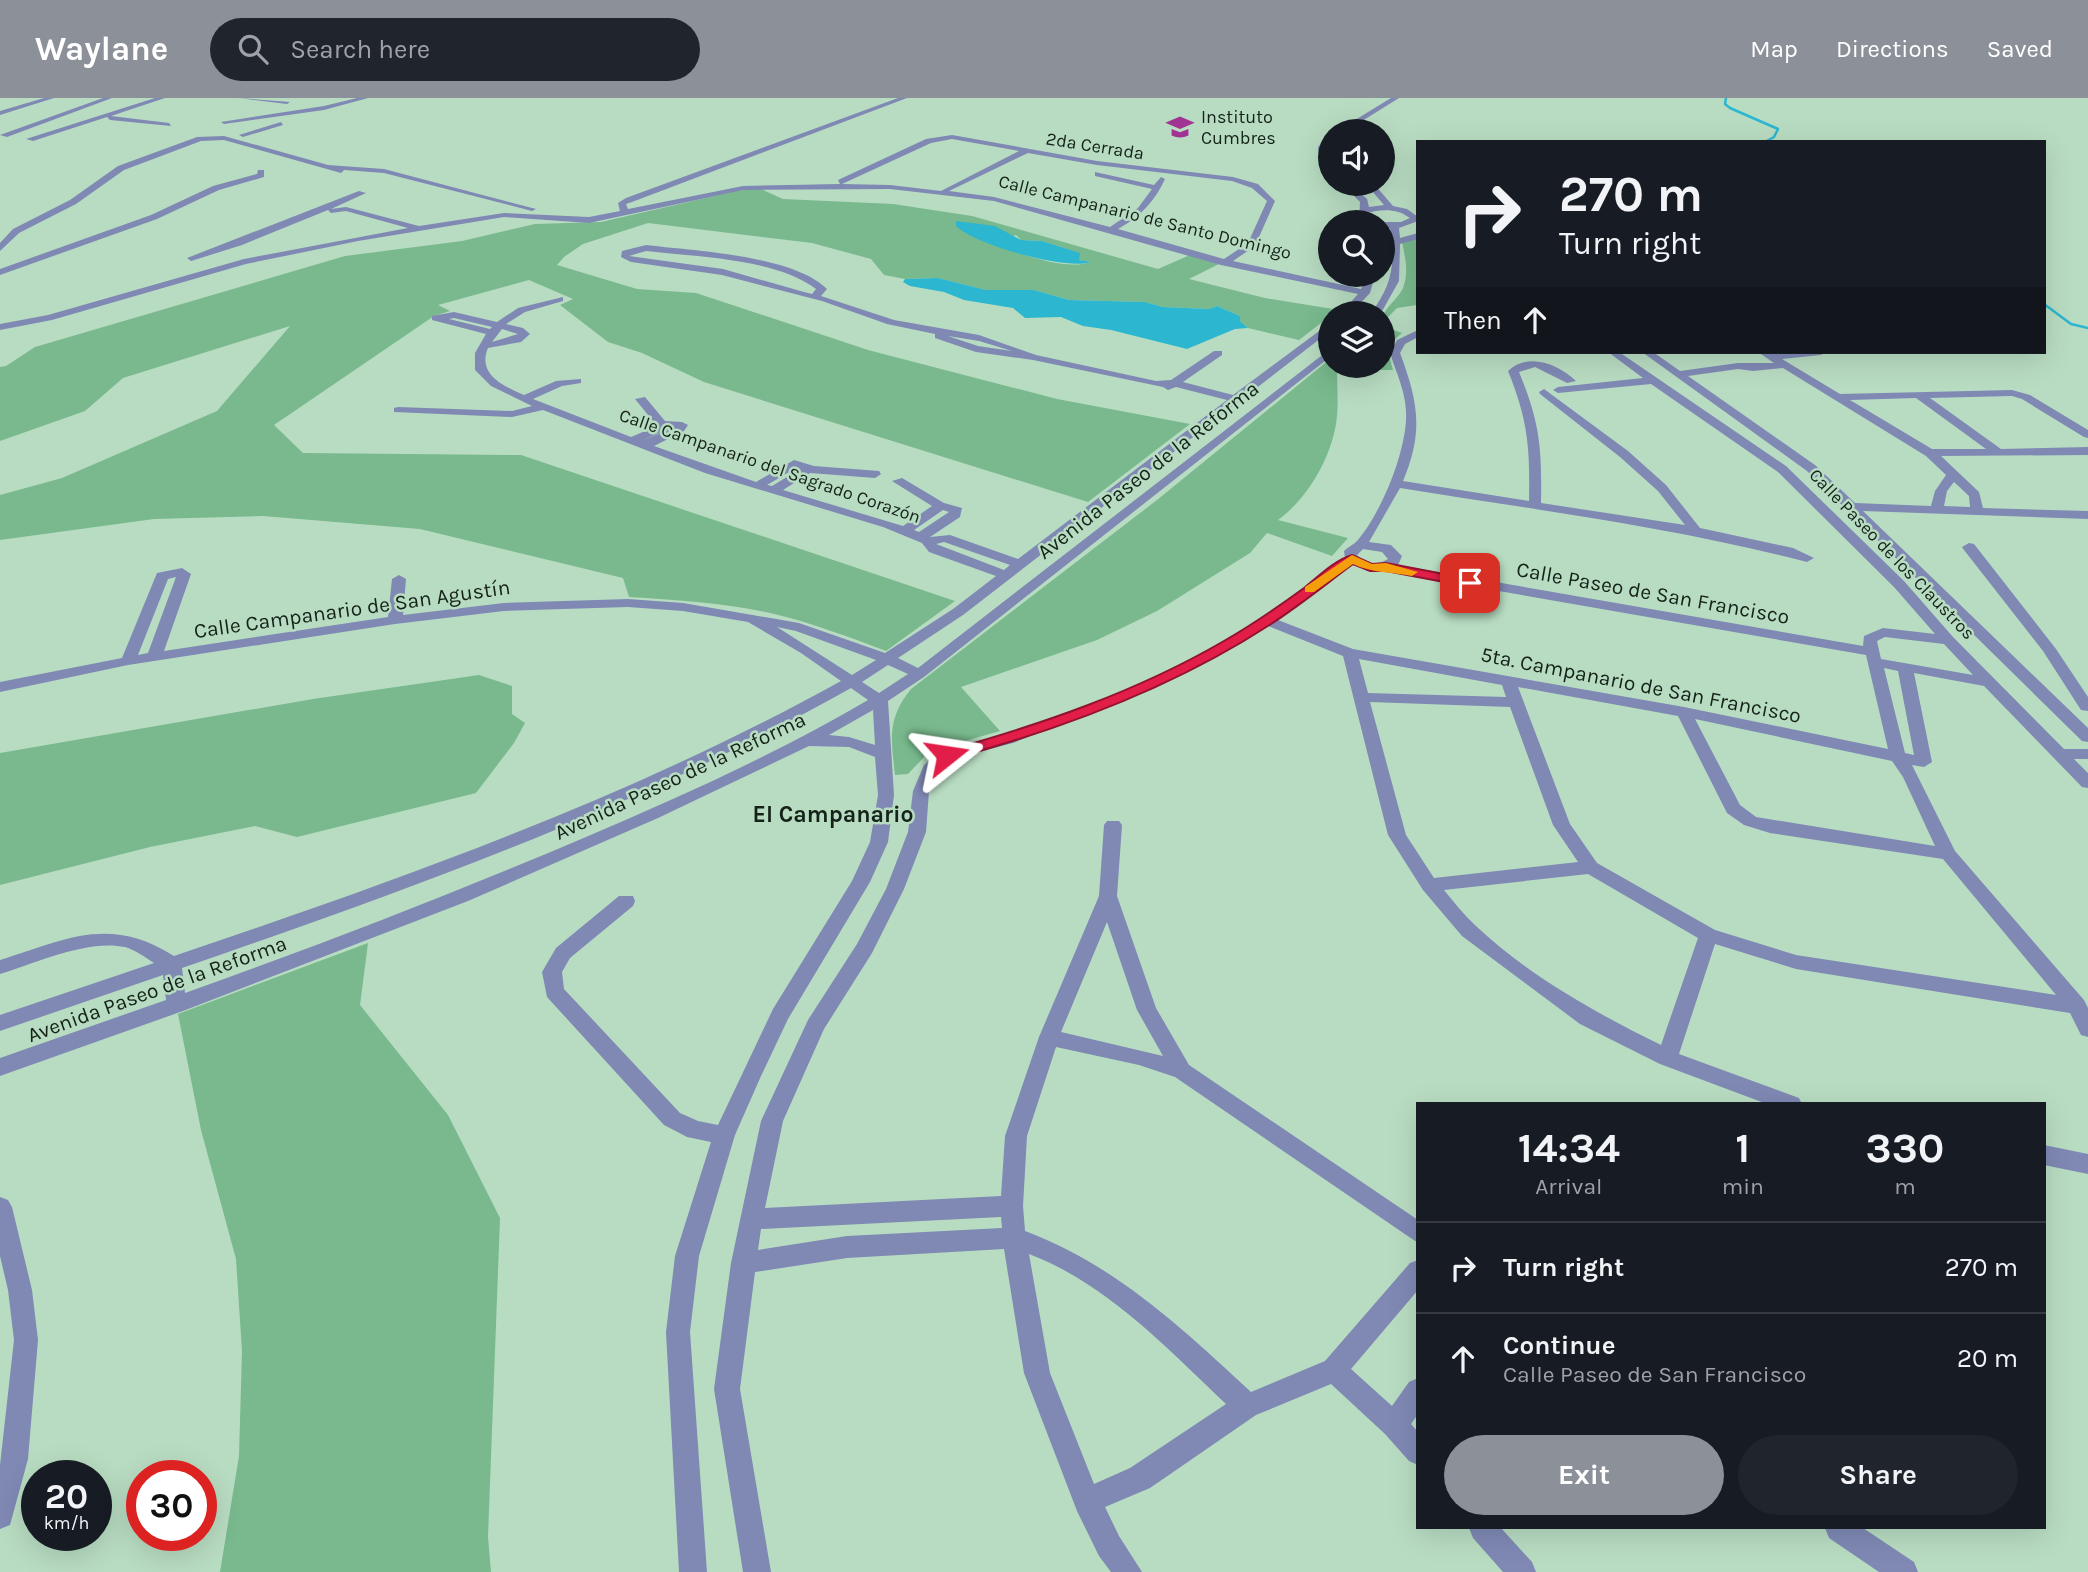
<!DOCTYPE html>
<html lang="en">
<head>
<meta charset="utf-8">
<style>
	body { margin:0; font-family:Karla,sans-serif; background:#20242c; color:#f1f3f6; height:100vh; display:flex; flex-direction:column; font-size:26px; white-space:nowrap }
	* { box-sizing:border-box; margin:0 }
	p { font-size:23px; color:#9ea1a6 }
	.icon { flex:none; width:38px; height:38px; fill:none; stroke:currentColor; stroke-width:2; stroke-linecap:round; stroke-linejoin:round }
	.map { position:relative; flex:1; overflow:hidden }
	.details { position:absolute; left:1416px; top:1004px; width:630px; height:427px; display:flex; flex-direction:column; background:#171b24; border-radius:0px; box-shadow:0 7px 28px #0002 }
	.details>* { flex:none }
	.top-card { position:absolute; left:1416px; top:42px; width:630px; height:214px; border-radius:0px; box-shadow:0 7px 28px #0002; background:#171b24; color:#f1f3f6; overflow:hidden }
	.controls { position:absolute; left:1318px; top:21px; display:grid; gap:14px }
	.controls a { display:grid; place-items:center; width:77px; height:77px; border-radius:50%; background:#171b24; box-shadow:0 7px 28px #0002; font-size:35px }
	.speed { position:absolute; left:21px; top:1362px; display:flex; gap:14px; font-size:35px; font-weight:700; text-align:center }
	.speed>* { display:grid; place-content:center; width:91px; height:91px; border-radius:50%; background:#171b24; box-shadow:0 7px 28px #0002; line-height:1 }
	.speed small { font-size:18px; font-weight:400 }
	.speed .limit { border:10px solid #d22; background:#fff; color:#111 }
	.pin { position:absolute; display:grid; place-items:center; width:60px; height:60px; color:#fff; margin:-30px; border-radius:14px; box-shadow:0 4px 10px #0006 }
	.me { position:absolute; width:77px; margin:-38px; rotate:75deg; stroke-linejoin:round; filter:drop-shadow(0 0 5px #0008) }
	.turn { display:flex; align-items:center; gap:24px; height:147px; padding:0 28px; font-size:32px }
	.turn .icon { width:91px; height:91px; stroke-width:2.5 }
	.turn b { display:block; font-size:49px; line-height:60px }
	.then { display:flex; align-items:center; height:66px; padding:0 28px; background:#0003; gap:14px; font-size:26px }
	.eta { display:flex; justify-content:space-evenly; align-items:center; height:119px; text-align:center }
	.eta b { font-size:42px; font-weight:700; line-height:49px }
	.primary-button { display:flex; gap:14px; margin-top:auto; padding:14px 28px }
	.primary-button a { flex:1; height:80px; border-radius:42px; background:#8c9099; color:#fff; font-size:28px; font-weight:700; line-height:80px; text-align:center }
	.primary-button a+a { background:#20242c; color:#f1f3f6 }
	ul { padding:0; list-style:none }
	li { display:flex; align-items:center; gap:21px; height:91px; padding:0 28px; border-top:2px solid #363941 }
	li div { flex:1 }
	li b { display:block; font-size:26px }
	li em { font-style:normal }
	header { display:flex; align-items:center; gap:42px; box-sizing:border-box; height:98px; padding:0 35px; background:#8c9099; color:#fff }
	header strong { font-size:33px }
	nav { display:flex; gap:38px; margin-inline-start:auto; font-size:24px }
	.search { width:490px; height:63px; background:#20242c; display:flex; align-items:center; gap:18px; box-sizing:border-box; padding:0 24px; border-radius:38px; color:#9ea1a6; font-size:26px }
	.map>svg:first-child { display:block }
	.green { fill:#79b98d; fill-rule:evenodd }
	.water { fill:#2cb6d0 }
	.lines { fill:none; stroke-linecap:round; stroke-linejoin:round }
	.stream { stroke:#2cb6d0; stroke-width:2.5 }
	.minor { fill:#7f89b4; fill-rule:evenodd }
	.route { fill:#e11d48; stroke:#92132f; stroke-width:2 }
	.slow { fill:#f59e0b }
	.labels { text-anchor:middle; stroke-width:5; stroke-linejoin:round; paint-order:stroke }
	.far-poi-label { font-size:18px; fill:#142219; stroke:#b8dcc2; text-anchor:start }
	.far-street-label { font-size:18px; fill:#142219; stroke:#b8dcc2 }
	.street-label { font-size:21px; fill:#142219; stroke:#b8dcc2 }
	.neighbourhood-label { font-size:23px; font-weight:bold; fill:#142219; stroke:#b8dcc2 }
</style>
</head>
<body>
<header>
<strong>Waylane</strong>
<div class="search"><svg class="icon" aria-label="search" viewBox="0 0 24 24"><circle cx="10" cy="10" r="6"/><path d="M15 15l6 6"/></svg>Search here</div>
<nav><a>Map</a><a>Directions</a><a>Saved</a></nav>
</header>
<div class="map">
<svg width="2088" height="1474" viewBox="0 0 2088 1474">
	<rect width="100%" height="100%" fill="#b8dcc2"/>
	<!-- green -->
	<g class="green">
		<path d="M745 91H761L783 101 893 106 972 118 1158 171 1190 157 1219 166 1189 181 1265 200 1339 212 1330 215V218L1299 242 1248 230 1240 223V218L1217 208 1209 211 1163 209 1145 204 1069 202 1034 192H986L938 180 905 181 884 177 871 161 812 145 648 125 583 146 564 159 557 167 637 191 696 195 868 252 1057 301 1190 326 1088 404 704 284 642 255 608 244 560 207 573 201 529 182 438 207 450 213 434 218 274 327 303 355 521 357 955 503 886 553C849 539 812 525 774 516 727 505 677 502 629 499L623 480 420 431 263 418 154 421 0 442V397L62 380 217 313 290 228 123 280 85 313 0 343V269L6 268 35 249 345 158 462 143 535 126 601 124ZM1016 137 1021 142 1042 143 1079 155V162L1090 164C1067 173 1019 156 996 146Z"/>
		<path d="M1417 139V207L1397 210 1383 224C1382 210 1397 203 1403 190 1409 175 1405 158 1402 144Z"/>
		<path d="M1383 228 1402 235C1387 247 1388 255 1393 272H1337C1337 290 1339 308 1336 326 1330 362 1307 401 1278 422L1348 440 1332 458 1267 435 1250 455 1157 513 1097 542 961 589 1000 633 937 651 927 656 908 676 895 677C891 640 887 621 911 591L1157 402 1330 261V268H1382Z"/>
		<polygon points="479,577 512,588 512,616 525,625 514,645 476,695 297,739 255,728 150,749 0,787 0,655 313,601"/>
		<polygon points="368,845 360,907 448,1017 500,1120 488,1439 491,1474 220,1474 239,1358 242,1253 236,1161 201,1032 178,916"/>
	</g>
	<!-- water -->
	<g class="water">
		<path d="M956 123 995 128 1021 142 1042 143 1080 155 1079 162 1091 164C1067 173 973 146 956 128Z"/>
		<polygon points="938,180 986,192 1034,192 1069,202 1145,204 1163,209 1209,211 1217,208 1240,218 1240,223 1248,230 1235,231 1187,251 1111,232 1083,228 1061,219 1025,220 1013,210 964,202 944,194 910,188 903,184 905,181"/>
	</g>
	<g class="lines">
		<!-- stream -->
		<g class="stream">
			<polyline points="1726,0 1725,6 1730,10 1778,31 1774,39 1765,44"/>
			<polyline points="2044,206 2071,226 2088,230"/>
		</g>
		<!-- minor -->
		<g class="minor">
			<polygon points="44,0 54,0 0,17 0,13"/>
			<polygon points="103,0 112,0 7,39 0,37"/>
			<polygon points="155,0 165,0 111,18 169,25 171,28 110,22 107,19 33,43 26,41"/>
			<polygon points="239,0 290,4 287,6"/>
			<polygon points="357,0 368,0 324,12 224,26 221,24 324,8"/>
			<path d="M898 0H907L632 104 626 106 628 111 743 88 840 86 838 82 926 41 952 37 1097 63 1233 79 1258 86 1275 103 1255 148 1233 163 1361 191 1367 177H1375L1370 195 1351 215H1341L1358 196 1221 167 994 103 890 91 743 92 589 125 504 119 358 143 246 166 52 222 0 232V226L48 217 244 161 408 130 346 113 331 115 328 112 242 147 191 163 187 160 359 93 366 95 331 111 346 109 419 128 504 115 589 119 620 113 618 105 626 100ZM952 41 1019 53 941 93 890 87 842 86 931 45ZM1028 55 1097 67 1232 83 1252 90 1267 103 1248 145 1224 161 1118 131C1140 119 1155 103 1165 81L1161 79 1154 87 1095 74V78L1152 91 1138 110 1110 129 994 99 949 93Z"/>
			<polygon points="1391,0 1399,0 1346,33 1337,33"/>
			<polygon points="281,24 283,27 243,39 239,37"/>
			<polygon points="224,38 328,67 384,71 536,111 532,113 384,75 344,72 341,75 224,42 201,43 124,72 76,106 19,135 0,153 0,145 13,131 70,102 118,68 197,39"/>
			<polygon points="1327,38 1330,38 1330,44 1326,49 1330,69 1319,58 1318,49"/>
			<polygon points="258,72 264,72 264,79 219,92 157,121 0,177 0,171 151,117 213,88 257,76"/>
			<path d="M1342 86H1350L1367 101 1369 109 1384 107 1366 86H1374L1393 108 1407 111 1418 119V123L1399 130 1400 140 1418 135V141L1400 146 1399 183 1381 215H1371C1387 193 1394 176 1392 149L1382 151V145L1391 144 1390 130H1382V124H1401L1410 120C1397 110 1382 111 1366 115V119L1375 124 1359 122 1360 104Z"/>
			<path d="M646 147C694 153 793 157 827 191L821 198 894 222 979 237 1036 257 1156 283 1171 282 1214 253H1222V257L1183 284 1233 297 1330 225V233L963 517 898 560 918 570 1330 251V259L924 579 888 603 894 697 888 744 870 784 788 921 761 978 735 1037 699 1158 690 1234 707 1474H679L666 1234 675 1158 711 1044 687 1039 664 1027 547 899 542 874 556 850 619 798H633L635 803 633 808 570 860 562 874 564 891 680 1015 698 1023 718 1027 773 911 852 783 870 744 878 697 875 659 849 649 809 648 658 720 468 803 183 913 0 978V960L166 902 163 877 0 933V917L154 865C145 859 135 852 125 849 88 841 35 865 0 876V862C66 841 110 817 174 858 402 781 630 700 841 583L801 555 748 524 683 513 628 509 504 513 395 526 128 567 0 594V584L122 560 157 475 182 470 191 476 164 553 388 519 392 481 399 477 406 481 403 517 504 505 628 501 683 505 799 525 885 555 953 511 996 478 929 454 922 445 883 429 705 375 543 312 512 319 394 314V310L398 309 512 313 532 308 491 288 475 272V255L486 236 432 222V218L454 214 497 224 518 210 563 199V203L525 214 506 226 523 230 530 236 521 244 488 250C477 276 503 288 524 297L556 283 581 281V285L562 288 533 301 631 339 657 328 635 301 645 299 665 323 682 324 688 327 684 333 654 348 756 384 794 362 814 368 879 373 881 376 875 380 810 375 783 392 903 428 932 408 892 383 902 380 944 405 962 410 960 419 930 439 950 437 1018 461 1227 302 1176 289 1168 292 1163 289 1033 262 976 254 935 240V236L887 226 822 203 722 177 631 164 621 159 622 153ZM646 153C697 159 774 160 816 191L812 196 804 194 723 171 629 158ZM454 220 492 229 490 231 449 221ZM502 231 518 236 492 244ZM948 238 979 243 1012 253 978 248ZM671 330H673L641 343ZM796 370 800 371 772 388 767 387ZM943 412 949 414 919 434 914 432ZM944 444 1010 467 1004 472 936 446ZM176 479 148 555 138 557 168 481ZM777 529 796 533 876 562 852 577ZM888 567 908 576 879 595 862 584ZM851 590 868 602C778 655 682 698 586 739 454 795 320 847 185 895L182 870C411 791 640 709 851 590ZM873 612 875 647 849 639 829 637Z"/>
			<path d="M1418 232V239L1405 246 1400 255C1418 303 1424 334 1403 383L1529 403C1530 350 1528 322 1508 273 1528 254 1558 266 1576 283L1567 285 1535 269 1519 274C1540 325 1542 350 1541 405L1685 427 1658 393 1620 359 1540 296 1539 294 1544 291 1628 353 1666 387 1700 430 1793 450 1814 460 1807 464C1673 429 1536 412 1400 390L1369 444 1391 447 1402 458 1398 467 1863 548 1864 538 1883 530 1935 536 1894 489 1778 374 1651 286 1558 295 1553 292 1558 289 1643 280 1608 254H1619L1786 368 1904 483 1953 539 2064 651H2088V661H2074L2088 675V690L2082 689 1984 588 1914 575 1932 664 1924 669 1912 667 1955 753 2084 902 2088 910V939L2081 937 2070 915 1796 871 1715 846 1679 956 1799 1000 1802 1006H1767L1660 966 1580 926 1462 838 1423 792 1388 737 1343 558 1268 528 1202 567 1151 592 1013 645 953 661 939 670 929 693 926 734 904 791 872 855 824 931 783 1023 765 1110 1001 1098 1005 1038 1039 939 1099 798 1104 727 1107 723H1119L1122 727 1117 798 1156 910 1189 967 1418 1122V1145L1175 979 1139 967 1056 949 1027 1038 1023 1108 1025 1133C1114 1166 1182 1230 1251 1294L1325 1263 1410 1165 1418 1162V1192L1351 1271 1392 1308 1409 1284 1418 1280V1316L1411 1326 1418 1334V1367L1409 1363 1385 1336 1331 1286 1256 1317 1150 1390 1105 1409 1119 1438 1142 1474H1111L1099 1458 1077 1413 1024 1275 1004 1151 847 1160 755 1174 740 1291 771 1474H743L714 1291 731 1165 761 1023 808 922 857 846 886 791 908 734 913 693 924 667 941 653 1001 637 1070 614 1141 586 1192 561 1262 520 1345 460 1344 453C1348 449 1353 447 1357 443 1382 414 1408 350 1406 313 1405 292 1396 274 1390 255L1397 242ZM1363 451 1382 454 1388 461C1377 468 1366 466 1357 457ZM1352 467 1371 473H1384L1866 557 1888 651 1684 609 1353 551 1278 522ZM1885 539 1944 546 1973 577 1881 561 1877 543ZM1359 561 1502 587 1506 599 1368 595ZM1884 570 1898 573 1914 657 1905 655ZM1518 589 1678 618 1727 715 1744 727 1770 735 1943 761 2056 897 1796 857 1715 832 1597 765 1570 726ZM1370 604 1510 609 1553 727 1578 764 1434 780 1406 737ZM1695 621 1892 663 1903 679 1935 748 1756 719 1740 707ZM1588 776 1698 840 1661 947C1596 915 1529 878 1476 828 1464 817 1454 804 1444 792ZM1107 824 1137 912 1163 958 1061 934ZM1001 1119 1002 1130 847 1138 758 1152 761 1131ZM1029 1156C1106 1185 1168 1251 1226 1306L1130 1370 1094 1386 1050 1275Z"/>
			<path d="M1642 254H1653L1680 273 1738 265H1774L1758 254H1826L1821 257 1782 261 1840 296 2012 292 2030 297 2088 332V340L2084 339 2022 301 2012 298 1930 300 2001 351 2088 349V357L1941 358 1979 394 1983 410 2088 413V421L1863 413 2088 630V644L2082 643 1807 373ZM1783 270 1926 358 1946 377 1935 393 1931 408 1855 405 1815 367 1688 278 1738 271 1753 273ZM1916 300 1986 351H1932L1850 302ZM1954 384 1969 398 1970 409 1944 408 1947 393Z"/>
			<polygon points="1969,445 1974,446 2056,551 2088,599 2088,613 2081,612 2043,553 1964,452 1962,449"/>
			<polygon points="2044,1047 2088,1056 2088,1076 2044,1067"/>
			<polygon points="0,1099 8,1102 12,1109 32,1192 38,1242 28,1361 10,1427 0,1431 0,1367 14,1242 8,1192 0,1158"/>
			<polygon points="1469,1430 1501,1430 1532,1464 1536,1474 1503,1474 1473,1440"/>
			<polygon points="1825,1430 1863,1430 1914,1464 1918,1474 1879,1474 1829,1440"/>
		</g>
	</g>
	<!-- route -->
	<path class="route" d="M1352 457 1372 466 1386 465 1470 481 1477 485 1470 489 1386 473H1370L1353 466C1326 486 1299 508 1271 526 1173 590 1060 632 947 662L940 657 942 654C1040 627 1136 594 1224 543 1252 527 1278 509 1304 490 1318 479 1335 462 1352 457Z"/>
	<!-- slow -->
	<path class="slow" d="M1352 457 1372 466 1386 465 1418 474 1412 478C1392 474 1371 475 1353 466L1314 494H1305V489Z"/>
	<!-- icons -->
	<defs>
		<g id="school-bare" transform="scale(2.1)"><path d="M0-5L7-2L0 1L-7-2ZM-4 1L0 2.5L4 1V4Q0 6-4 4Z" fill="#a13392" stroke="#b8dcc2" stroke-width="2.5" paint-order="stroke"/></g>
	</defs>
	<g fill-rule="evenodd">
		<use href="#school-bare" x="1180" y="29"/>
	</g>
	<g class="labels">
		<!-- far-poi labels -->
		<g class="far-poi-label">
			<text x="1201" y="25">Instituto<tspan x="1201" dy="21">Cumbres</tspan></text>
		</g>
		<!-- far-street labels -->
		<g class="far-street-label">
			<text transform="translate(1095 48) rotate(9)" y="6">2da Cerrada</text>
			<text transform="translate(1145 119) rotate(14)" y="6">Calle Campanario de Santo Domingo</text>
			<text transform="translate(770 368) rotate(19)" y="6">Calle Campanario del Sagrado Corazón</text>
			<text transform="translate(1892 456) rotate(46)" y="6">Calle Paseo de los Claustros</text>
		</g>
		<!-- street labels -->
		<g class="street-label">
			<text transform="translate(1148 372) rotate(-38)" y="7">Avenida Paseo de la Reforma</text>
			<text transform="translate(1653 495) rotate(10)" y="7">Calle Paseo de San Francisco</text>
			<text transform="translate(352 511) rotate(-8)" y="7">Calle Campanario de San Agustín</text>
			<text transform="translate(1641 587) rotate(11)" y="7">5ta. Campanario de San Francisco</text>
			<text transform="translate(680 678) rotate(-25)" y="7">Avenida Paseo de la Reforma</text>
			<text transform="translate(157 891) rotate(-20)" y="7">Avenida Paseo de la Reforma</text>
		</g>
		<!-- neighbourhood labels -->
		<g class="neighbourhood-label">
			<text x="833" y="724">El Campanario</text>
		</g>
	</g>
</svg>
<div class="controls">
<a><svg class="icon" aria-label="sound" viewBox="0 0 24 24"><path d="M4 9h4l5-4v14l-5-4H4zM17 9q2 3 0 6"/></svg></a>
<a><svg class="icon" aria-label="search" viewBox="0 0 24 24"><circle cx="10" cy="10" r="6"/><path d="M15 15l6 6"/></svg></a>
<a><svg class="icon" aria-label="layers" viewBox="0 0 24 24"><path d="M12 4l9 5-9 5-9-5zM3 14l9 5 9-5"/></svg></a>
</div>
<div class="speed"><div>20<small>km/h</small></div><div class="limit">30</div></div>
<div class="pin" style="left:1470px;top:485px;background:#d93025"><svg class="icon" aria-label="arrive" viewBox="0 0 24 24"><path d="M6 21V4h12l-3 4 3 4H6"/></svg></div>
<svg class="me" style="left:947px;top:657px" viewBox="-20 -20 40 40"><path d="M0-17L14 15 0 8-14 15z" fill="#e11d48" stroke="#fff" stroke-width="4"/></svg>
<div class="top-card">
<div class="turn"><svg class="icon" aria-label="right" viewBox="0 0 24 24"><path d="M7 20v-9h11M14 6l5 5-5 5"/></svg><div><b>270 m</b>Turn right</div></div>
<div class="then">Then<svg class="icon" aria-label="ahead" viewBox="0 0 24 24"><path d="M12 20V5M6 11l6-6 6 6"/></svg></div>
</div>
<section class="details">
<div class="eta">
<div><b>14:34</b><p>Arrival</p></div>
<div><b>1</b><p>min</p></div>
<div><b>330</b><p>m</p></div>
</div>
<ul>
<li><svg class="icon" aria-label="right" viewBox="0 0 24 24"><path d="M7 20v-9h11M14 6l5 5-5 5"/></svg><div><b>Turn right</b></div><em>270 m</em></li>
<li><svg class="icon" aria-label="ahead" viewBox="0 0 24 24"><path d="M12 20V5M6 11l6-6 6 6"/></svg><div><b>Continue</b><p>Calle Paseo de San Francisco</p></div><em>20 m</em></li>
</ul>
<div class="primary-button"><a>Exit</a><a>Share</a></div>
</section>
</div>
</body>
</html>
